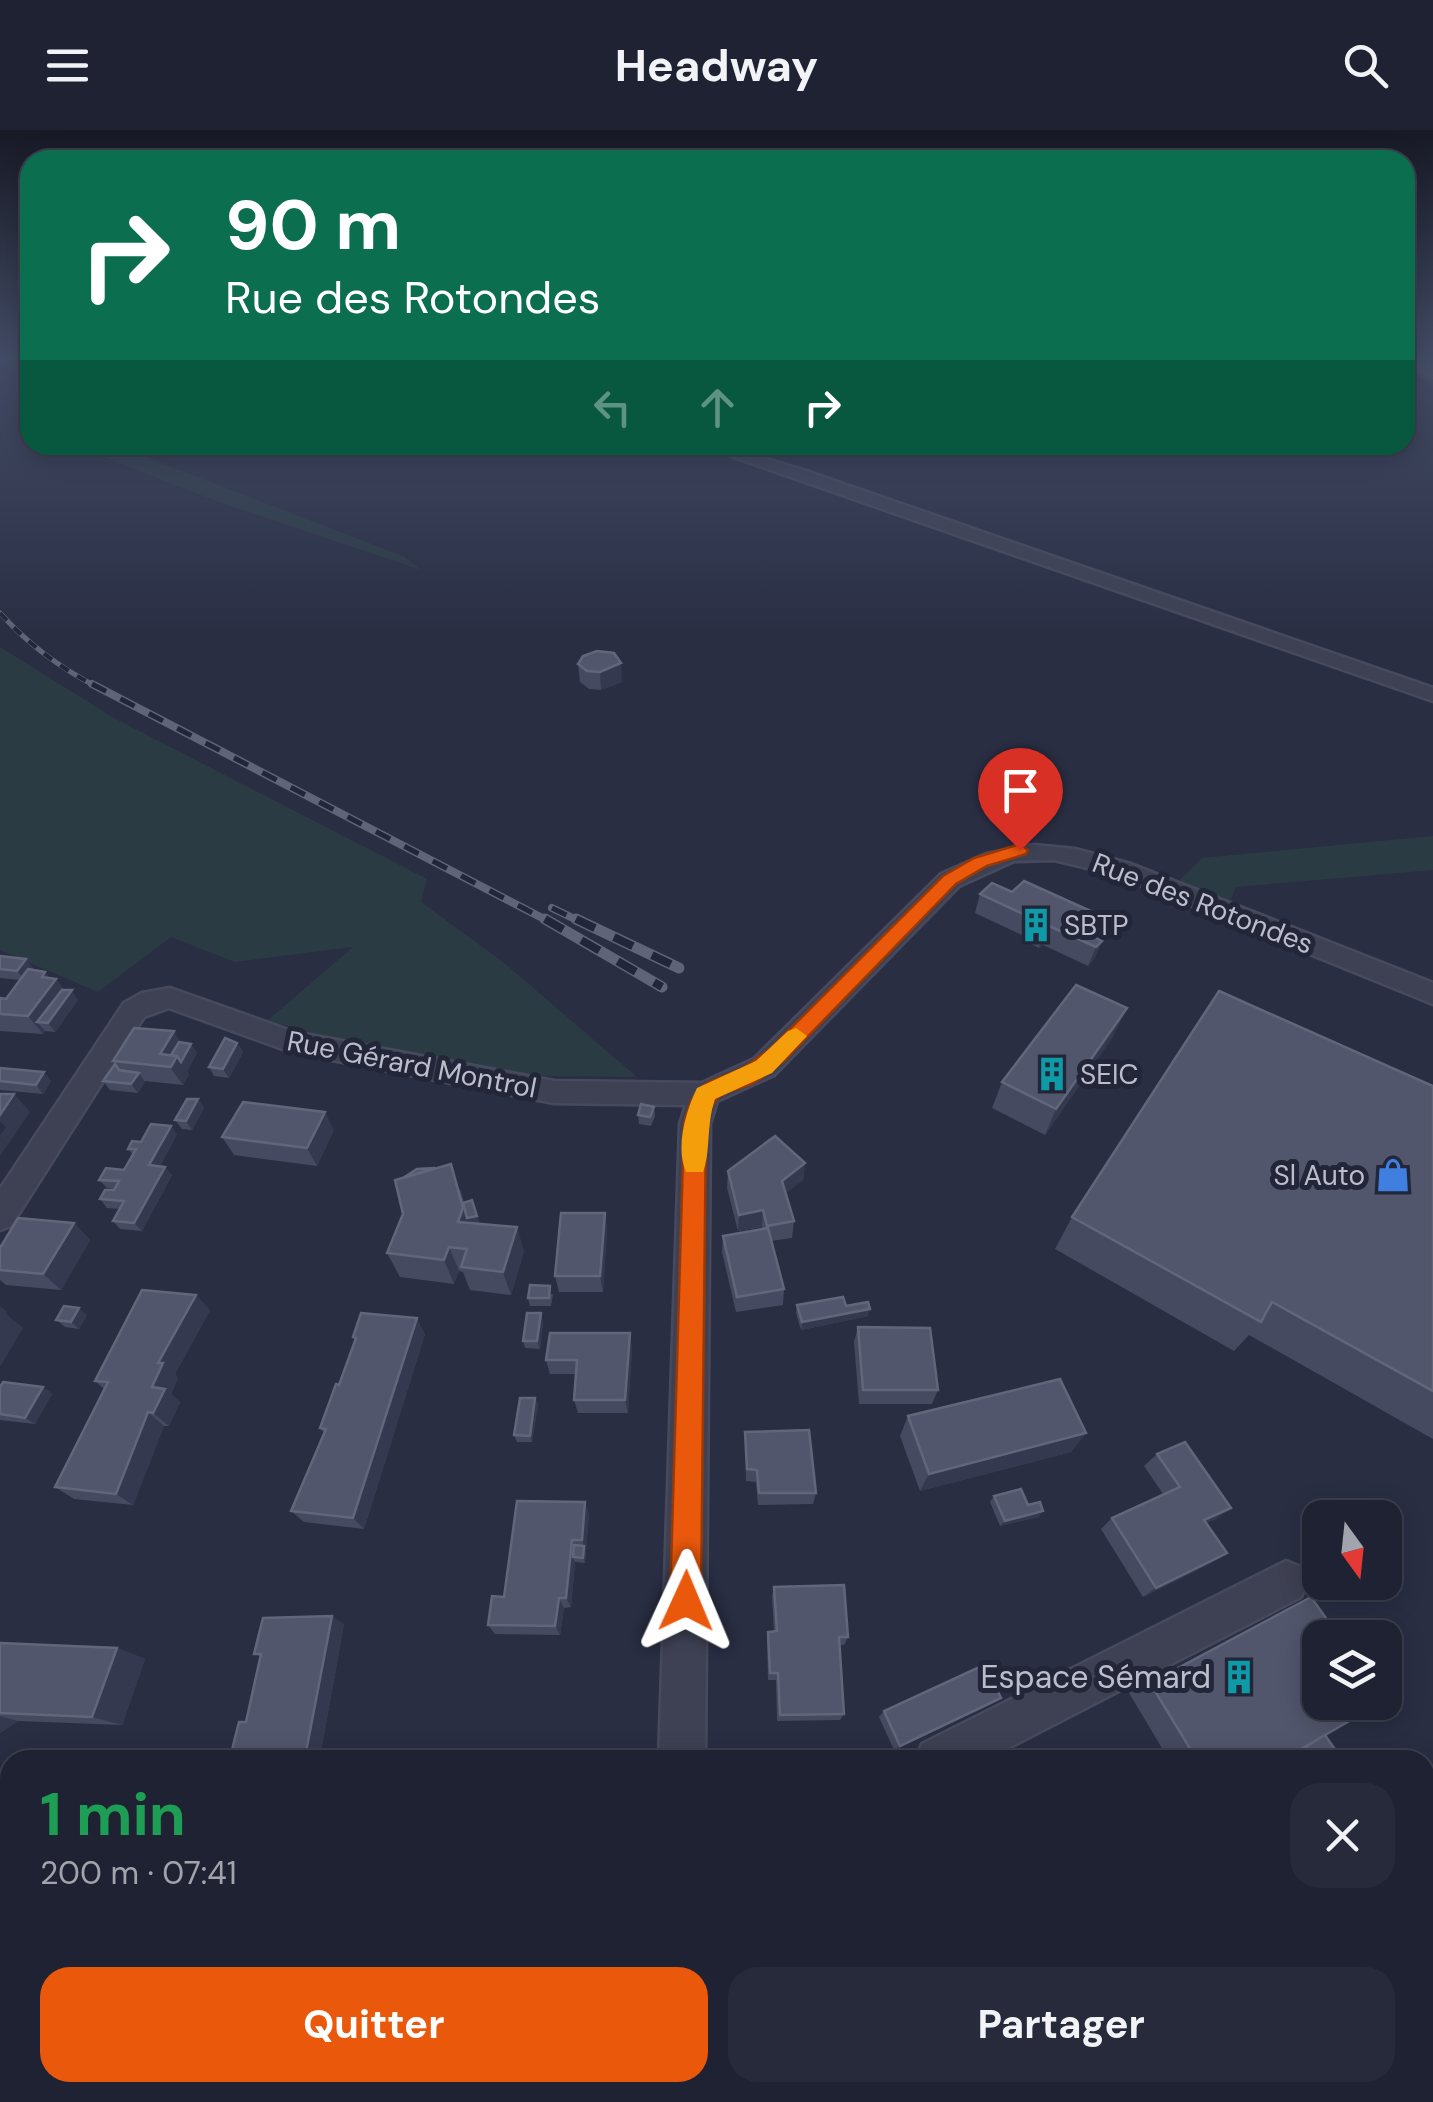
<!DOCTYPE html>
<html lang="fr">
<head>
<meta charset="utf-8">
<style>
	body { margin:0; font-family:"DM Sans",sans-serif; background:#272a3a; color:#f1f3f6; height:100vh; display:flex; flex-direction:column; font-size:38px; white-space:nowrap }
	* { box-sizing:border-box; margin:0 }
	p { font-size:32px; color:#a1a4ac }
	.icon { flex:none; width:55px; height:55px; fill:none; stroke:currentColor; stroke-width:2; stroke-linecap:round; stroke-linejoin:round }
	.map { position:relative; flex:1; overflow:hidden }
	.panel { position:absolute; left:0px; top:1620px; width:1435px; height:352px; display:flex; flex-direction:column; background:#1f2232; border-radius:30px 30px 0 0; box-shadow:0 5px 25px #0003,0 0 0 2px #3c3f4d }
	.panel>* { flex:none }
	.top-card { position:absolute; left:20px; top:20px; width:1395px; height:305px; border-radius:30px; box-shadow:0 5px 25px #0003,0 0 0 2px #3c3f4d; background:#0b6e4f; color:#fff; overflow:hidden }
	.needle { width:65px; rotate:165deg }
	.tools { position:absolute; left:1302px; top:1370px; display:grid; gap:20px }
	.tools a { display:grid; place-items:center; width:100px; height:100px; border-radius:20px; background:#1f2232; box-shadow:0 5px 25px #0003,0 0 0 2px #3c3f4d; font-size:50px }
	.pin { position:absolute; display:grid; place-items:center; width:85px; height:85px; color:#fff; margin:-102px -42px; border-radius:50% 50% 50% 0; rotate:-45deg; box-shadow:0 0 10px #0007 }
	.pin .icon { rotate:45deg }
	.me { position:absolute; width:110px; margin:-55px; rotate:1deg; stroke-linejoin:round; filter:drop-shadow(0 0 8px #0008) }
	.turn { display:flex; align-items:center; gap:35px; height:210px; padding:0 40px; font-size:45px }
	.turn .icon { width:130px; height:130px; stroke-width:2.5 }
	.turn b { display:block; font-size:70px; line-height:85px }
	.lanes { display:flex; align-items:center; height:95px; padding:0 40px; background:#0003; justify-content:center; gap:50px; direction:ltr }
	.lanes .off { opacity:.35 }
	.round { display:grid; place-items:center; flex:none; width:105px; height:105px; border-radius:30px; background:#272a3a }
	.overview { display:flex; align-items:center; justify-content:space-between; height:170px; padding:0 40px }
	h1 { font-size:60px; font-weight:700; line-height:75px; color:#1e9e55 }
	.action { display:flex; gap:20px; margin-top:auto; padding:20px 40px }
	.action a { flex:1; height:115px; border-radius:30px; background:#ea580c; color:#fff; font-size:40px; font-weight:700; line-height:115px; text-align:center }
	.action a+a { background:#272a3a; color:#f1f3f6 }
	header { display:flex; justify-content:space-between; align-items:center; height:130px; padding:0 40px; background:#1f2232; font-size:45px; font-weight:700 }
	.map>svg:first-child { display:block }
	.green { fill:#2b3b44 }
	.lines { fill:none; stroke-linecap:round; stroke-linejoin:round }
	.stream { stroke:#1c2241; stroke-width:5 }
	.minor-casing { stroke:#474a5c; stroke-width:5 }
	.motorway-casing { stroke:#45495a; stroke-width:6 }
	.minor { fill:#3e4153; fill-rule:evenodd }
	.motorway { fill:#78745b; fill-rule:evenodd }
	.rail-far2-casing { stroke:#606479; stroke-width:5 }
	.rail-far1-casing { stroke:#606479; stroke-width:8 }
	.rail-casing { stroke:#606479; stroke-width:11 }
	.rail-far2 { stroke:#222638; stroke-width:4; stroke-dasharray:10; stroke-linecap:butt }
	.rail-far1 { stroke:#222638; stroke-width:5; stroke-dasharray:16; stroke-linecap:butt }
	.rail { stroke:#222638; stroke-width:8; stroke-dasharray:21; stroke-linecap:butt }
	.wall { fill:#454a60 }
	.shaded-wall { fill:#343950 }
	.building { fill:#52566c; stroke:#62667b; stroke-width:2.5 }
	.route { fill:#ea580c; stroke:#983908; stroke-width:2.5 }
	.slow { fill:#f59e0b }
	.labels { text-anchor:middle; stroke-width:10; stroke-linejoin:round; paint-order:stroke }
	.street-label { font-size:28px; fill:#bbbdcc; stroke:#222638 }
	.poi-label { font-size:28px; fill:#bbbdcc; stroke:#222638; text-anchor:start }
	.near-poi-label { font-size:32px; fill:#bbbdcc; stroke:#222638; text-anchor:end }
</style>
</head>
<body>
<header><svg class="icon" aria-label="menu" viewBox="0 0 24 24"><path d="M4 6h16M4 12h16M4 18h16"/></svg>Headway<svg class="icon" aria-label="search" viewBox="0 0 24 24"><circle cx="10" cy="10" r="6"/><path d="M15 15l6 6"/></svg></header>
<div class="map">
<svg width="1433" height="1972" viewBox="0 0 1433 1972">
	<rect width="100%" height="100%" fill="#292e43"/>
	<!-- green -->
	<g class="green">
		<polygon points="73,315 115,315 405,427 421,440 216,371"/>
		<polygon points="0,517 114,588 427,749 421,772 503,832 637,947 524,946 363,916 267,891 353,817 235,832 171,807 98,862 0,820"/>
		<polygon points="1433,706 1433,740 1236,757 1230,771 1179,751 1202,728"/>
	</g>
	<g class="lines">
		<!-- stream -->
		<polyline class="stream" points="0,236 15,242 13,249 0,256"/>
		<!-- minor casing -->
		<g class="minor-casing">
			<g id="minor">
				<polygon points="699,315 721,315 809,342 1433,558 1433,571"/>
				<polygon points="1034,715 1075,719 1131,734 1433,853 1433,874 1113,744 1054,730 1014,731 959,756 774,945 717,971 710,994 705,1630 659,1630 680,994 686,975 554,973 291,922 169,878 144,887 11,1096 0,1100 0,1059 124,873 142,863 170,858 294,902 554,951 702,953 754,929 941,744 986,724"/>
				<polygon points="1286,1431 1301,1437 1307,1452 1301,1467 985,1630 915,1630 922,1614"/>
				<polygon points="10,1846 10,1896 0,1901 0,1849"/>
				<rect x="750" y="1962" width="54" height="10"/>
			</g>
		</g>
		<!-- motorway casing -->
		<g class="motorway-casing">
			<polygon id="motorway" points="1405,229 1421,229 1433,235 1433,250 1405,237"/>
		</g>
		<!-- minor -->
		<use href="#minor" class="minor"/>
		<!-- motorway -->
		<use href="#motorway" class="motorway"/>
		<!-- rail-far2 casing -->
		<g class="rail-far2-casing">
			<path id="rail-far2" d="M0 483C29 515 59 537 97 557"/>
		</g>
		<!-- rail-far1 casing -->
		<g class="rail-far1-casing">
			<g id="rail-far1">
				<polyline points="92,554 550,792"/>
				<polyline points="552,778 581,792"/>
			</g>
		</g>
		<!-- rail casing -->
		<g class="rail-casing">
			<g id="rail">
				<polyline points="545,789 662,857"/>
				<polyline points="576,789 679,838"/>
			</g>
		</g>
		<!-- rail-far2 -->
		<use href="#rail-far2" class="rail-far2"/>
		<!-- rail-far1 -->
		<use href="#rail-far1" class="rail-far1"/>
		<!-- rail -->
		<use href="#rail" class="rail"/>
	</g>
	<!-- wall -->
	<g class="wall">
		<polygon points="578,534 622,552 601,560 589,559 580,552"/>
		<polygon points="1012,762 1106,788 1097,808 1102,811 1094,829 1088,836 1043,815 1039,818 1025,811 1026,807 975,783 980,764"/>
		<polygon points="0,826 33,838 32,840 50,848 56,849 64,860 78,870 55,902 45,901 43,904 0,901 0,868 6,869 20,850 0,848"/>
		<polygon points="1114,905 1045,1005 992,978 1002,952"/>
		<polygon points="181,913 191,914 197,923 187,941 189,944 183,955 145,951 138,963 110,960 103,951 115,934 113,931"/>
		<polygon points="237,913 243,922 229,948 214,946 209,937"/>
		<polygon points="0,938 51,951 43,964 0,960"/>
		<polygon points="1433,956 1433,1309 1249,1205 1234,1221 1055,1119 1072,1087"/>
		<polygon points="198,969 204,978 192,1000 182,999 175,990"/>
		<polygon points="654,977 655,986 651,996 639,994 638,985"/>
		<polygon points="334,1000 317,1036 234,1025 222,1007"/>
		<polygon points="177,1004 160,1036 172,1045 142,1101 120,1099 113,1091 120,1079 107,1078 100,1069 115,1059 107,1058 99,1050 124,1040 133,1025 128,1019 141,1012"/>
		<polygon points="805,1033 803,1050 786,1063 794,1091 792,1108 771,1111 784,1159 783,1175 736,1182 722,1122 723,1106 762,1099 762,1097 738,1101 727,1058 728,1041"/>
		<polygon points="460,1059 464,1072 480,1094 524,1121 511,1165 470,1160 463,1142 459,1141 454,1154 400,1147 387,1123"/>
		<polygon points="605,1083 607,1100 603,1162 559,1162 555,1146"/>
		<polygon points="74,1093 90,1110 61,1160 6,1155 0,1150 0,1118"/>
		<polygon points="553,1164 551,1176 530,1176 528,1168"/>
		<polygon points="797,1175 846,1176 868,1186 801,1200 796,1183"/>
		<polygon points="210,1180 175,1244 178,1248 171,1264 180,1272 169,1296 164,1296 133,1375 74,1369 55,1357 104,1259 95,1251"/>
		<polygon points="87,1185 79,1199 65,1197 56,1190"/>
		<polygon points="543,1191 540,1219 525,1218 523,1211"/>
		<polygon points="858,1197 938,1260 932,1274 859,1274 854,1212"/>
		<polygon points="425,1204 364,1399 304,1392 291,1381 324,1303 320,1298 339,1255 355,1211 353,1207"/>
		<polygon points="632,1218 628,1283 578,1283 574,1270 576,1244 550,1244 546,1230"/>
		<polygon points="0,1257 43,1257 52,1264 35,1294 0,1290"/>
		<polygon points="535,1268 538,1275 532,1312 517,1312 514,1305"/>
		<polygon points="908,1286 1086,1303 1071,1322 920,1361 900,1306"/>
		<polygon points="745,1302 816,1363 813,1374 758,1375 756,1352 746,1351"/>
		<polygon points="1157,1324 1216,1389 1206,1393 1227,1423 1211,1433 1143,1467 1101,1399 1112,1388 1163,1364 1144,1336"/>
		<polygon points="994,1366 1028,1375 1043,1381 1038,1387 1000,1396 990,1372"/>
		<polygon points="589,1384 585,1433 575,1432 571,1477 564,1478 560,1505 495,1504 488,1495 504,1467"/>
		<polygon points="774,1457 848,1507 844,1515 840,1515 844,1584 840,1590 777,1591 776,1550 768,1550 767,1510 768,1502 774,1501 772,1466"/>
		<polygon points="1311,1467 1325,1605 1319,1630 1303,1630 1297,1622 1282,1630 1169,1630 1129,1563"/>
		<polygon points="344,1494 320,1627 293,1627 295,1628 295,1630 239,1630 240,1626 231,1624 246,1592 260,1526 254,1524"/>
		<polygon points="0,1513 117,1518 145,1529 122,1595 18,1591 0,1603"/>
		<polygon points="992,1574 894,1620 879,1587 884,1581"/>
		<polygon points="1433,1659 1433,1824 1425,1830 1425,1663"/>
		<polygon points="29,1962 116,1962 149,1964 147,1972 26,1972"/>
		<polygon points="1136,1962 1213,1962 1217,1972 1140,1972"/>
	</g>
	<!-- shaded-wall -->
	<g class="shaded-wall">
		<polygon points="621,533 622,552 601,560 600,542"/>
		<polygon points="1106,788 1098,806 1091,815 1090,805"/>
		<polygon points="1049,796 1043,815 1039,818 1045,799"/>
		<polygon points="1102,811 1094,829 1088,836 1096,817"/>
		<polygon points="26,829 33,838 24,850 17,841"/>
		<polygon points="45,842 53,853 56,849 68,865 72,860 78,870 55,902 48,893 37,892 45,901 43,904 28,886"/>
		<polygon points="1127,878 1114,905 1045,1005 1056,979"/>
		<polygon points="174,901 185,920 191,914 197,923 187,941 189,944 183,955 160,924"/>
		<polygon points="237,913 243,922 229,948 223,939"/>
		<polygon points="44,942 51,951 43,964 36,955"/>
		<polygon points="139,943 145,952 138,963 131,954"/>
		<polygon points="14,964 30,982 7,1016 0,1008 0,1005 6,997 0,991 0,985"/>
		<polygon points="198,969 204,978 192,1000 186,991"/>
		<polygon points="325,982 334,1000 317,1036 307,1018"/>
		<polygon points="171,996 177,1004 156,1043 149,1035"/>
		<polygon points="0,1008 7,1016 0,1026"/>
		<polygon points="805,1033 803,1050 780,1068 782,1051"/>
		<polygon points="451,1034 468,1088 472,1070 480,1094 458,1092"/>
		<polygon points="165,1037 172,1045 142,1101 134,1093"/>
		<polygon points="763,1080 762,1097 738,1101 739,1085"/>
		<polygon points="605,1083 607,1100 603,1162 600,1146"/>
		<polygon points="74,1093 90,1110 61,1160 43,1144"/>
		<polygon points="517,1097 524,1121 511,1165 503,1142"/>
		<polygon points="449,1117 459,1141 454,1154 444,1130"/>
		<polygon points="196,1165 210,1180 175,1244 178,1248 171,1264 180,1272 169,1296 153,1283 152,1257 158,1233"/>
		<polygon points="0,1176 7,1182 6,1184 23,1198 0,1237"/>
		<polygon points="79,1178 87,1185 79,1199 71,1192"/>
		<polygon points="870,1179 868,1186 801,1200 802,1192"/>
		<polygon points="541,1183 543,1191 540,1219 537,1211"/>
		<polygon points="417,1188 425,1204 364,1399 353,1388"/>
		<polygon points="630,1203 632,1218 628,1283 625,1270"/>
		<polygon points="43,1257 52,1264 35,1294 25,1288"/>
		<polygon points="535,1268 538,1275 532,1312 530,1306"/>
		<polygon points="148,1282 164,1296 133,1375 116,1364"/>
		<polygon points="1086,1303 1071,1322 920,1361 929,1344"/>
		<polygon points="585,1372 589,1384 585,1433 583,1428 584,1416 582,1410"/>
		<polygon points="1231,1378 1216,1389 1190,1401 1204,1390"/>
		<polygon points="1043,1381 1038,1387 1000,1396 1005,1391"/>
		<polygon points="572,1410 576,1420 573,1427 575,1432 571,1477 566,1468"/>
		<polygon points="1227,1423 1211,1433 1143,1467 1156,1458"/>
		<polygon points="559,1468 564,1478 560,1505 555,1496"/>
		<polygon points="332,1486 344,1494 320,1627 306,1622"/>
		<polygon points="117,1518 145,1529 122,1595 92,1587"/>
		<polygon points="1001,1568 992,1574 894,1620 900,1616"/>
		<polygon points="0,1586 18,1591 0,1603"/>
		<polygon points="97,1962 116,1962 91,1972 93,1964"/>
		<polygon points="345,1962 358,1962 357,1972 343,1972"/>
		<polygon points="149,1964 147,1972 127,1972"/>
	</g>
	<!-- building -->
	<g class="building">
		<polygon points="597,521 614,523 621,533 600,542 587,541 578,534 583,526"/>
		<polygon points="1024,751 1106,788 1090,805 1102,811 1096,817 1049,796 1045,799 1031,793 1034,789 980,764 992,753 1012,762"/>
		<polygon points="0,826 26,829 17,841 0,839"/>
		<polygon points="28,839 45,842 42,847 56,849 28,886 0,884 0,868 6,869"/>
		<polygon points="1076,855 1127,878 1056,979 1002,952"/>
		<polygon points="62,860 72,860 48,893 37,892"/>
		<polygon points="1219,861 1433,956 1433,1261 1272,1172 1261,1192 1072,1087"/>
		<polygon points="134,898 174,901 160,924 177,926 171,937 113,931"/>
		<polygon points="225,908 237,913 223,939 209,937"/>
		<polygon points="179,912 191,914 181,932 177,926 171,925"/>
		<polygon points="115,934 119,940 139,943 131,954 103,951"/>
		<polygon points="0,938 44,942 36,955 0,951"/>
		<polygon points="0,964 14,964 0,985"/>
		<polygon points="187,969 198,969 186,991 175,990"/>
		<polygon points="243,972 325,982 307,1018 222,1007"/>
		<polygon points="641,974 654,977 650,987 638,985"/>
		<polygon points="151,994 171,996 149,1035 165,1037 134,1093 113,1091 124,1071 100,1069 105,1060 114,1060 119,1051 99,1050 106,1038 124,1040 136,1019 128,1019 132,1011 141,1012"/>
		<polygon points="775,1006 805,1033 782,1051 794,1091 767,1096 763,1080 739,1085 728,1041"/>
		<polygon points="451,1034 463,1078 458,1092 517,1097 503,1142 461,1137 467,1119 449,1117 444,1130 387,1123 403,1084 395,1050"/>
		<polygon points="435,1038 403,1048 417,1039"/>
		<polygon points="472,1070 477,1086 467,1088 463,1073"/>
		<polygon points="561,1083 605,1083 600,1146 555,1146"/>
		<polygon points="18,1088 74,1093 43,1144 0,1140 0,1118"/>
		<polygon points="768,1098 784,1159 737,1167 723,1106"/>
		<polygon points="530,1155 550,1156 549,1168 528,1168"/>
		<polygon points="142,1160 196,1165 158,1233 163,1233 152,1257 165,1259 153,1283 148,1282 116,1364 55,1357 108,1252 95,1251"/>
		<polygon points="843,1167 846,1176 868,1172 870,1179 802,1192 797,1175"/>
		<polygon points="64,1176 79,1178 71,1192 56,1190"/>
		<polygon points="361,1183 417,1188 353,1388 291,1381 326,1299 320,1298 336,1254 339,1255 356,1208 353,1207"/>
		<polygon points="527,1183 541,1183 537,1211 523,1211"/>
		<polygon points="858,1197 930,1198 938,1260 863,1260"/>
		<polygon points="550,1203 630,1203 625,1270 574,1270 577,1230 546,1230"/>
		<polygon points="1060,1249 1086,1303 929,1344 908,1286"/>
		<polygon points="3,1252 43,1257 25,1288 0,1284 0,1257"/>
		<polygon points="520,1268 535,1268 530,1306 514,1305"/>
		<polygon points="809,1300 816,1363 759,1363 757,1340 747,1339 745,1302"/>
		<polygon points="1185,1312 1231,1378 1204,1390 1227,1423 1156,1458 1112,1388 1180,1357 1157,1324"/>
		<polygon points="1021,1359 1028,1375 1040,1372 1043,1381 1005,1391 994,1366"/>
		<polygon points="517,1371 585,1372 582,1410 572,1410 566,1468 559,1468 555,1496 488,1495 492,1466 504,1467"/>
		<polygon points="574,1415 584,1416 583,1428 573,1427"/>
		<polygon points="844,1455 848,1507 839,1507 844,1584 780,1585 778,1543 770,1543 768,1502 777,1501 774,1457"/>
		<polygon points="1311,1467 1340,1508 1320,1508 1320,1572 1382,1572 1282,1630 1197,1630 1150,1553"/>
		<polygon points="332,1486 306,1622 231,1624 239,1592 246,1592 261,1524 254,1524 263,1488"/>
		<polygon points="0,1513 117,1518 92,1587 0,1583"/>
		<polygon points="984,1535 1001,1568 900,1616 884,1581"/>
		<polygon points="1325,1605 1336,1621 1319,1630 1315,1630 1306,1617"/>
		<polygon points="598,1622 598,1630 528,1630 528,1625"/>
		<polygon points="240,1626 288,1626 287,1630 239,1630"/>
		<polygon points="1433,1677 1433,1824 1425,1830 1425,1682"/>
		<polygon points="29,1962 93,1964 91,1972 103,1972 26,1972"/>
		<polygon points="218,1962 345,1962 343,1972 217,1972"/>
		<polygon points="389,1962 495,1962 495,1964 388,1972"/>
		<polygon points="592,1962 674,1962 674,1964 665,1966 664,1972 647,1972 646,1965 592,1967"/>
		<polygon points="1149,1962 1213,1962 1217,1972 1153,1972"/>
	</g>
	<!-- sky -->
	<linearGradient id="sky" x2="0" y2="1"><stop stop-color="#171925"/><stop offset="0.45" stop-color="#434c66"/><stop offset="1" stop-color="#434c66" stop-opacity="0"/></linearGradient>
	<rect width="1433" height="505" fill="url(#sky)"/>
	<!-- route -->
	<path class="route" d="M1020 714 1028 720 1026 724 987 736 956 754 785 930C774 938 763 949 751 954 722 966 715 959 706 994L701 1471 697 1482 686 1487 674 1482 670 1471 684 994C694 954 701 955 736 941 748 937 759 926 770 919L943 746 974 728Z"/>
	<!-- slow -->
	<path class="slow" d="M796 898 807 906 772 943 715 969C706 995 711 1022 703 1042H686C675 1017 686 981 697 958L756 931 788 901Z"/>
	<!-- icons -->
	<defs>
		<g id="building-bare" transform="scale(2.7)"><path d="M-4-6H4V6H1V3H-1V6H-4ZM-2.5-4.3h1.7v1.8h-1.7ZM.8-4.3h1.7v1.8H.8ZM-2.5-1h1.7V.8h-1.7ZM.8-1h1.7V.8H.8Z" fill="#0f9aa8" stroke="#222638" stroke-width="2.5" paint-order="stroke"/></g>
		<g id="shop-bare" transform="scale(2.7)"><path d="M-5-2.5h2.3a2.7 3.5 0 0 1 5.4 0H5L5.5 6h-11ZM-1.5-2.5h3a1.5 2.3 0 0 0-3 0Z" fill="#3f7fe0" stroke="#222638" stroke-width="2.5" paint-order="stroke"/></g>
	</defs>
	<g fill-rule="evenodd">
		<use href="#building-bare" x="1036" y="795"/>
		<use href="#building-bare" x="1052" y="944"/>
		<use href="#shop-bare" x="1393" y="1045"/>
		<use href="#building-bare" x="1239" y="1547"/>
	</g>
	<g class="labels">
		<!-- street labels -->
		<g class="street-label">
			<text transform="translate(1203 773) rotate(21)" y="10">Rue des Rotondes</text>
			<text transform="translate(412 934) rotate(11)" y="10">Rue Gérard Montrol</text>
		</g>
		<!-- poi labels -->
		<g class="poi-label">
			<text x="1064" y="805">SBTP</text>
			<text x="1080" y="954">SEIC</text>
			<text x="1365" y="1055" text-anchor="end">Sl Auto</text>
		</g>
		<!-- near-poi labels -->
		<g class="near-poi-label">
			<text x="1211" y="1558">Espace Sémard</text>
		</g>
	</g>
</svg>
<div class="tools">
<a><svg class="needle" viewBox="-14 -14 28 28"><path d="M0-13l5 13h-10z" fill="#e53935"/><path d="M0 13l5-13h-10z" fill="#a1a4ac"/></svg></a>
<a><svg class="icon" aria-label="layers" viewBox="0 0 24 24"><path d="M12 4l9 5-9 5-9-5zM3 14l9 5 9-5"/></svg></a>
</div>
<div class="pin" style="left:1020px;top:720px;background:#d93025"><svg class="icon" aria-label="arrive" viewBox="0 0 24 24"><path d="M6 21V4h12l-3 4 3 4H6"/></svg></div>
<svg class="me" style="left:686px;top:1471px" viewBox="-20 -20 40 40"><path d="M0-17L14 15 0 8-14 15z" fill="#ea580c" stroke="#fff" stroke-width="4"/></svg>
<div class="top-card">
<div class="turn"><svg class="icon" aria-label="right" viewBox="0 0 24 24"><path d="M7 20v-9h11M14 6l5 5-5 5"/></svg><div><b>90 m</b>Rue des Rotondes</div></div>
<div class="lanes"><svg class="icon off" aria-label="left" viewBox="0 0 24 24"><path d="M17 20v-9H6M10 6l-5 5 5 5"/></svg><svg class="icon off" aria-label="ahead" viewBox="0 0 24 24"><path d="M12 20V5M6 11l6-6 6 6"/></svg><svg class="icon" aria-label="right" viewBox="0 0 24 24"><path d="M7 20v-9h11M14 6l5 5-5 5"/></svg></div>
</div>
<section class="panel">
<div class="overview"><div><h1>1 min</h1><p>200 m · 07:41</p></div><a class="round"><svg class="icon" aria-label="close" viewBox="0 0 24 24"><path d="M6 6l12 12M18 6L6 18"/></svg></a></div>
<div class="action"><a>Quitter</a><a>Partager</a></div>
</section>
</div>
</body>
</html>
